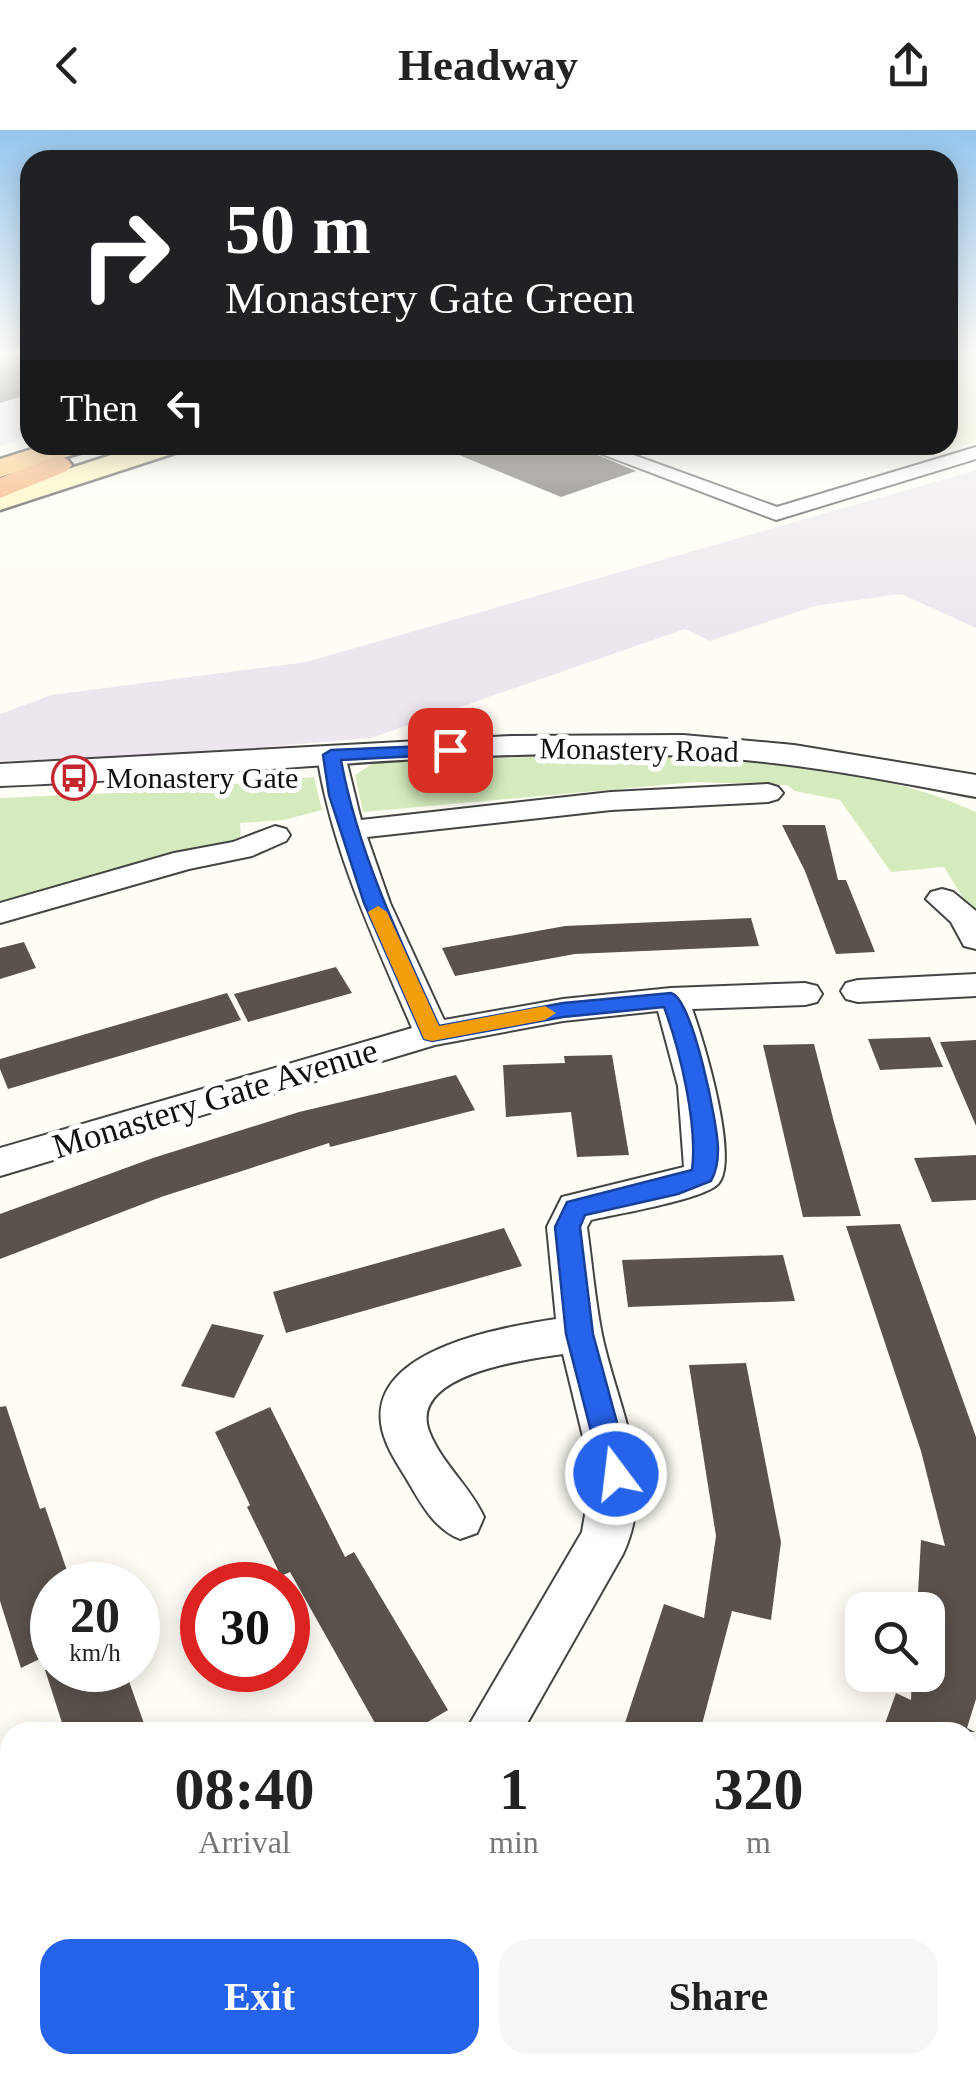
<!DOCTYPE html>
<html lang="en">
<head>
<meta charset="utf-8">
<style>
	body { margin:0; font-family:"Times New Roman",serif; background:#f6f6f6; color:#222; height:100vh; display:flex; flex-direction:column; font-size:38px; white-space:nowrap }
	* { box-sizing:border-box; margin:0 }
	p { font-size:32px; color:#767676 }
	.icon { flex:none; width:55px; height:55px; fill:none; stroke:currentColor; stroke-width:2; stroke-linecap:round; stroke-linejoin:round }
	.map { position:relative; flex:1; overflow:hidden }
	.sheet { position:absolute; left:0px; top:1592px; width:978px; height:352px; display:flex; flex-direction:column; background:#fff; border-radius:30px 30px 0 0; box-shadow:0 5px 25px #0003 }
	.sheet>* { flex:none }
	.hud { position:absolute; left:20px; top:20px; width:938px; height:305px; border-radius:30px; box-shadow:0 5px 25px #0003; background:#202124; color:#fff; overflow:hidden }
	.buttons { position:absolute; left:845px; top:1462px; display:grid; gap:20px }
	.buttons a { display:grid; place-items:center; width:100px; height:100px; border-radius:20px; background:#fff; box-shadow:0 5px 25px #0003; font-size:50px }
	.speed { position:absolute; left:30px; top:1432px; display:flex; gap:20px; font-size:50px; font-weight:700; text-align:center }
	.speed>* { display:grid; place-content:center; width:130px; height:130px; border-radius:50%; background:#fff; box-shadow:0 5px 25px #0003; line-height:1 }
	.speed small { font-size:25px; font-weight:400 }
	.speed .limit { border:15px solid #d22; background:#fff; color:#111 }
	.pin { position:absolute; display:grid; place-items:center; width:85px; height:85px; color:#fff; margin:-42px; border-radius:20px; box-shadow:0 5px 15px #0006 }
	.me { position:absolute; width:110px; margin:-55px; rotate:345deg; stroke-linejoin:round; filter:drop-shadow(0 0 8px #0008) }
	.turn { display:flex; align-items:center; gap:35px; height:210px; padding:0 40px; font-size:45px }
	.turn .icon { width:130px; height:130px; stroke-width:2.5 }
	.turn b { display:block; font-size:70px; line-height:85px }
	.then { display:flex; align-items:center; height:95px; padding:0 40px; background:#0003; gap:20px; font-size:38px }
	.eta { display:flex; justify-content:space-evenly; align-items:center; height:170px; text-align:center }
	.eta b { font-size:60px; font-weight:700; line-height:70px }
	.cta { display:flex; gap:20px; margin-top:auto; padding:20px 40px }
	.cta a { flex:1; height:115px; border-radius:30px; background:#2563eb; color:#fff; font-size:40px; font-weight:700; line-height:115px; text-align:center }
	.cta a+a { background:#f6f6f6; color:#222 }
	header { display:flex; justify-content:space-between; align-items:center; height:130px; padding:0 40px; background:#fff; font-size:45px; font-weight:700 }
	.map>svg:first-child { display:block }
	.industrial { fill:#eee6ef }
	.farmland { fill:#f6f3d4 }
	.green { fill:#d5ebbd }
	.building { fill:#5a524d }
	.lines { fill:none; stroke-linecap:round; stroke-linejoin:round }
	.minor-casing { stroke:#444; stroke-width:4 }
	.tertiary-casing { stroke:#444; stroke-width:4 }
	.secondary-casing { stroke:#333; stroke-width:5 }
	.trunk-casing { stroke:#222; stroke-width:5 }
	.motorway-casing { stroke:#222; stroke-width:5 }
	.minor { fill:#fff; fill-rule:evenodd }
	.tertiary { fill:#fff; fill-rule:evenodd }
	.secondary { fill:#fff6b0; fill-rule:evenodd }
	.trunk { fill:#f7bc64; fill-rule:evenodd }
	.motorway { fill:#f5a25d; fill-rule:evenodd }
	.route { fill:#2563eb; stroke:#184099; stroke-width:2.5 }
	.slow { fill:#f59e0b }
	.labels { text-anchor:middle; stroke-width:10; stroke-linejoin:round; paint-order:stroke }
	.far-street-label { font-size:30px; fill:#111; stroke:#fff }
	.far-poi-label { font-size:30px; fill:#111; stroke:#fff; text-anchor:start }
	.street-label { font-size:35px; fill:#111; stroke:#fff }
</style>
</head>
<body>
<header><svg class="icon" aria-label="back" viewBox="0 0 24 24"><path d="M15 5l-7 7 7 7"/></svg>Headway<svg class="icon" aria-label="share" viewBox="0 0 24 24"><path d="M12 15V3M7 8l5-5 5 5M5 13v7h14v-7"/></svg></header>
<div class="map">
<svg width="976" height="1944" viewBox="0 0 976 1944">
	<rect width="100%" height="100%" fill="#fffdf5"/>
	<!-- industrial -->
	<g class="industrial">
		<polygon points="0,226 30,226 30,307 0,316"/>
		<polygon points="976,340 976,498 901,464 815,476 710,511 685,499 371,608 157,626 0,631 0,584 51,565 306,532"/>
	</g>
	<!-- farmland -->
	<polygon class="farmland" points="948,226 976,226 976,313 934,322 911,315 948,315"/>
	<!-- green -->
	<g class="green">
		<path d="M597 625C715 625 868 632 976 682V789L944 737 891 742 840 670 795 661 787 655 696 652 363 682 355 645 375 632Z"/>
		<polygon points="314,647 322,680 284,690 240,693 241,715 0,775 0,668 140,662"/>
	</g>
	<!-- building -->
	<g class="building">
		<polygon points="0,226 30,226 30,264 0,273"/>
		<polygon points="435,315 574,315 636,341 561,367"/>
		<polygon points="782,695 825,695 838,750 846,750 875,822 836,824 805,741"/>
		<polygon points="751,788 759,816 575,824 455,846 442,818 565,796"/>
		<polygon points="24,812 36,838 0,849 0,818"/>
		<polygon points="336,837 352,863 248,892 234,864"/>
		<polygon points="227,863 241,890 8,959 0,939 0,929"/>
		<polygon points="930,907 943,937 880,940 868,909"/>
		<polygon points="976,910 976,996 940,912"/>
		<polygon points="814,914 834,992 861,1086 803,1087 763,915"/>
		<polygon points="612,925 629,1025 577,1027 571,982 506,987 503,935 565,933 564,926"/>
		<polygon points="456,945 475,980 330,1017 329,1013 161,1067 0,1129 0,1084 153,1028 299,982"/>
		<polygon points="976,1025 976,1070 932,1072 914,1028"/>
		<polygon points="900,1094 976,1307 976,1569 967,1598 975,1602 882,1602 896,1563 911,1570 912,1545 928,1545 928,1480 917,1480 921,1410 945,1416 921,1321 846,1096"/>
		<polygon points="504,1098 522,1136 286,1203 273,1162"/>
		<polygon points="783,1125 795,1171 628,1177 622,1130"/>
		<polygon points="212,1194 264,1205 234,1268 181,1256"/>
		<polygon points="746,1233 781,1412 771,1490 732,1481 700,1602 622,1602 664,1474 704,1488 716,1406 689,1235"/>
		<polygon points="6,1276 40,1379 45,1377 72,1455 52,1455 52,1523 21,1538 0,1471 0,1277"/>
		<polygon points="270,1277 345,1427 354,1422 448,1580 411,1602 380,1602 290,1442 281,1446 247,1377 250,1375 215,1302"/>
		<polygon points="45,1540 125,1540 147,1602 65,1602"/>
	</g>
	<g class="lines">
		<!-- minor casing -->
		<g class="minor-casing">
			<g id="minor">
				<polygon points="578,315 606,315 777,377 976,317 976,329 776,390"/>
				<path d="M331 617 345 625 361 690 611 662 768 654 778 657 783 663 778 669 768 672 611 680 367 707 390 773 444 890 563 869 671 858 805 853 817 856 822 864 817 872 805 875 692 879C703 908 740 1031 718 1054 702 1070 616 1084 591 1090L587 1097C592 1133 595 1170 602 1205 618 1280 658 1348 623 1424L522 1602H465L582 1402 592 1344 563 1224C528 1229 408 1244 429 1301 441 1333 470 1356 484 1387L477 1403 460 1409C434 1399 420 1372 406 1348 396 1332 383 1312 381 1293 372 1218 505 1197 556 1189L547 1097 562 1067 684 1037 678 956 658 881 563 891 435 915 0 1046V1018L412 898C374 809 332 721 317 625Z"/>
				<polygon points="275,696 286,699 290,705 286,711 252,726 189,739 0,793 0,773 174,723 233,712"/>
				<polygon points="942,759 953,762 976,781 976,819 964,816 951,792 926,769 931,762"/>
				<polygon points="976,844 976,866 858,872 846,869 841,861 846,853 858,850"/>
				<polygon points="0,1774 10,1778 10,1846 0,1842"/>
			</g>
		</g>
		<!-- tertiary casing -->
		<g class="tertiary-casing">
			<path id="tertiary" d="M683 605 794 615 976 645V667C891 651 807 634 721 628 481 612 239 647 0 656V634L512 606Z"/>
		</g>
		<!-- secondary casing -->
		<g class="secondary-casing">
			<polygon id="secondary" points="142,315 185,315 181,321 0,380 0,361"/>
		</g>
		<!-- trunk casing -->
		<g class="trunk-casing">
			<polygon id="trunk" points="45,315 90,315 86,321 0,347 0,329"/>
		</g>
		<!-- motorway casing -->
		<g class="motorway-casing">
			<polygon id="motorway" points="57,326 67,329 72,335 67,341 0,368 0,348"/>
		</g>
		<!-- minor -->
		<use href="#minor" class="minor"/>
		<!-- tertiary -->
		<use href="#tertiary" class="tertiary"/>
		<!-- secondary -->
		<use href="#secondary" class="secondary"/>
		<!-- trunk -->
		<use href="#trunk" class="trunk"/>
		<!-- motorway -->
		<use href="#motorway" class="motorway"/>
	</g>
	<!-- sky -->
	<linearGradient id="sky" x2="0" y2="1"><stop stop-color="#95c6ee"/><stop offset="0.45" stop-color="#fffefa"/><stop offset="1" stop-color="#fffefa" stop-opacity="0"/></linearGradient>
	<rect width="976" height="498" fill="url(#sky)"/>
	<!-- route -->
	<path class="route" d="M450 615 459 620 456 624 341 630C358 723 400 810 439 896L563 873 671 863C693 869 718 995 718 1020 718 1030 716 1042 711 1051L678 1064 585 1085 580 1097 593 1204 631 1344 626 1353 616 1357 606 1353 602 1344 566 1204 555 1097 567 1072 692 1040C698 995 680 920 664 877L563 887 432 911 424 909 364 773 329 665 323 625 331 620Z"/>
	<!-- slow -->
	<polygon class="slow" points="378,776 387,782 439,896 545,876 556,883 545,890 432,911 424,909 368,782"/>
	<!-- icons -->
	<defs>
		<g id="bus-ring" transform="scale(2.25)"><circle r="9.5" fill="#fff" stroke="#c4262e" stroke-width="1.5"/><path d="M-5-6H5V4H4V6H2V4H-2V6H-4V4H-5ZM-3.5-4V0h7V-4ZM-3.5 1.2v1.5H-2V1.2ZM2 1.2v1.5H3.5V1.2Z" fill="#c4262e"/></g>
	</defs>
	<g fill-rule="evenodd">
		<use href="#bus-ring" x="74" y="648"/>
	</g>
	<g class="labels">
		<!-- far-street labels -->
		<g class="far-street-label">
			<text transform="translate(639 620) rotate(1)" y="10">Monastery Road</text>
		</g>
		<!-- far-poi labels -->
		<g class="far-poi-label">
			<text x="106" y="658">Monastery Gate</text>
		</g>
		<!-- street labels -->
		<g class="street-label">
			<text transform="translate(215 968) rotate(-17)" y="12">Monastery Gate Avenue</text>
		</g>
	</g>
</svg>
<div class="buttons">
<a><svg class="icon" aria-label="search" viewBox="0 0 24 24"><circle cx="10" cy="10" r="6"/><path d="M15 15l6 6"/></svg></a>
</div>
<div class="speed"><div>20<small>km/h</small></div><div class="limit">30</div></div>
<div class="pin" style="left:450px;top:620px;background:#d93025"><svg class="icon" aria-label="arrive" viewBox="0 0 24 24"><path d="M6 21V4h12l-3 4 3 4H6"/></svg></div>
<svg class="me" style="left:616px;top:1344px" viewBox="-20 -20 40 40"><circle r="17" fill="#2563eb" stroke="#fff" stroke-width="3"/><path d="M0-11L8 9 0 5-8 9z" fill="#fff"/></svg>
<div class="hud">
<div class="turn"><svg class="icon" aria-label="right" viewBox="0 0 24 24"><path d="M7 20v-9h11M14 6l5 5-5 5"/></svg><div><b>50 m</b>Monastery Gate Green</div></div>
<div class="then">Then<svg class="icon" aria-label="left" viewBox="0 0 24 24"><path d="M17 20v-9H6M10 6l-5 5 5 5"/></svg></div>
</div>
<section class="sheet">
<div class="eta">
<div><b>08:40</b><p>Arrival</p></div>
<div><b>1</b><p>min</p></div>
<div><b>320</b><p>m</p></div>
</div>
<div class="cta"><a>Exit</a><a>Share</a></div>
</section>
</div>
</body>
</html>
